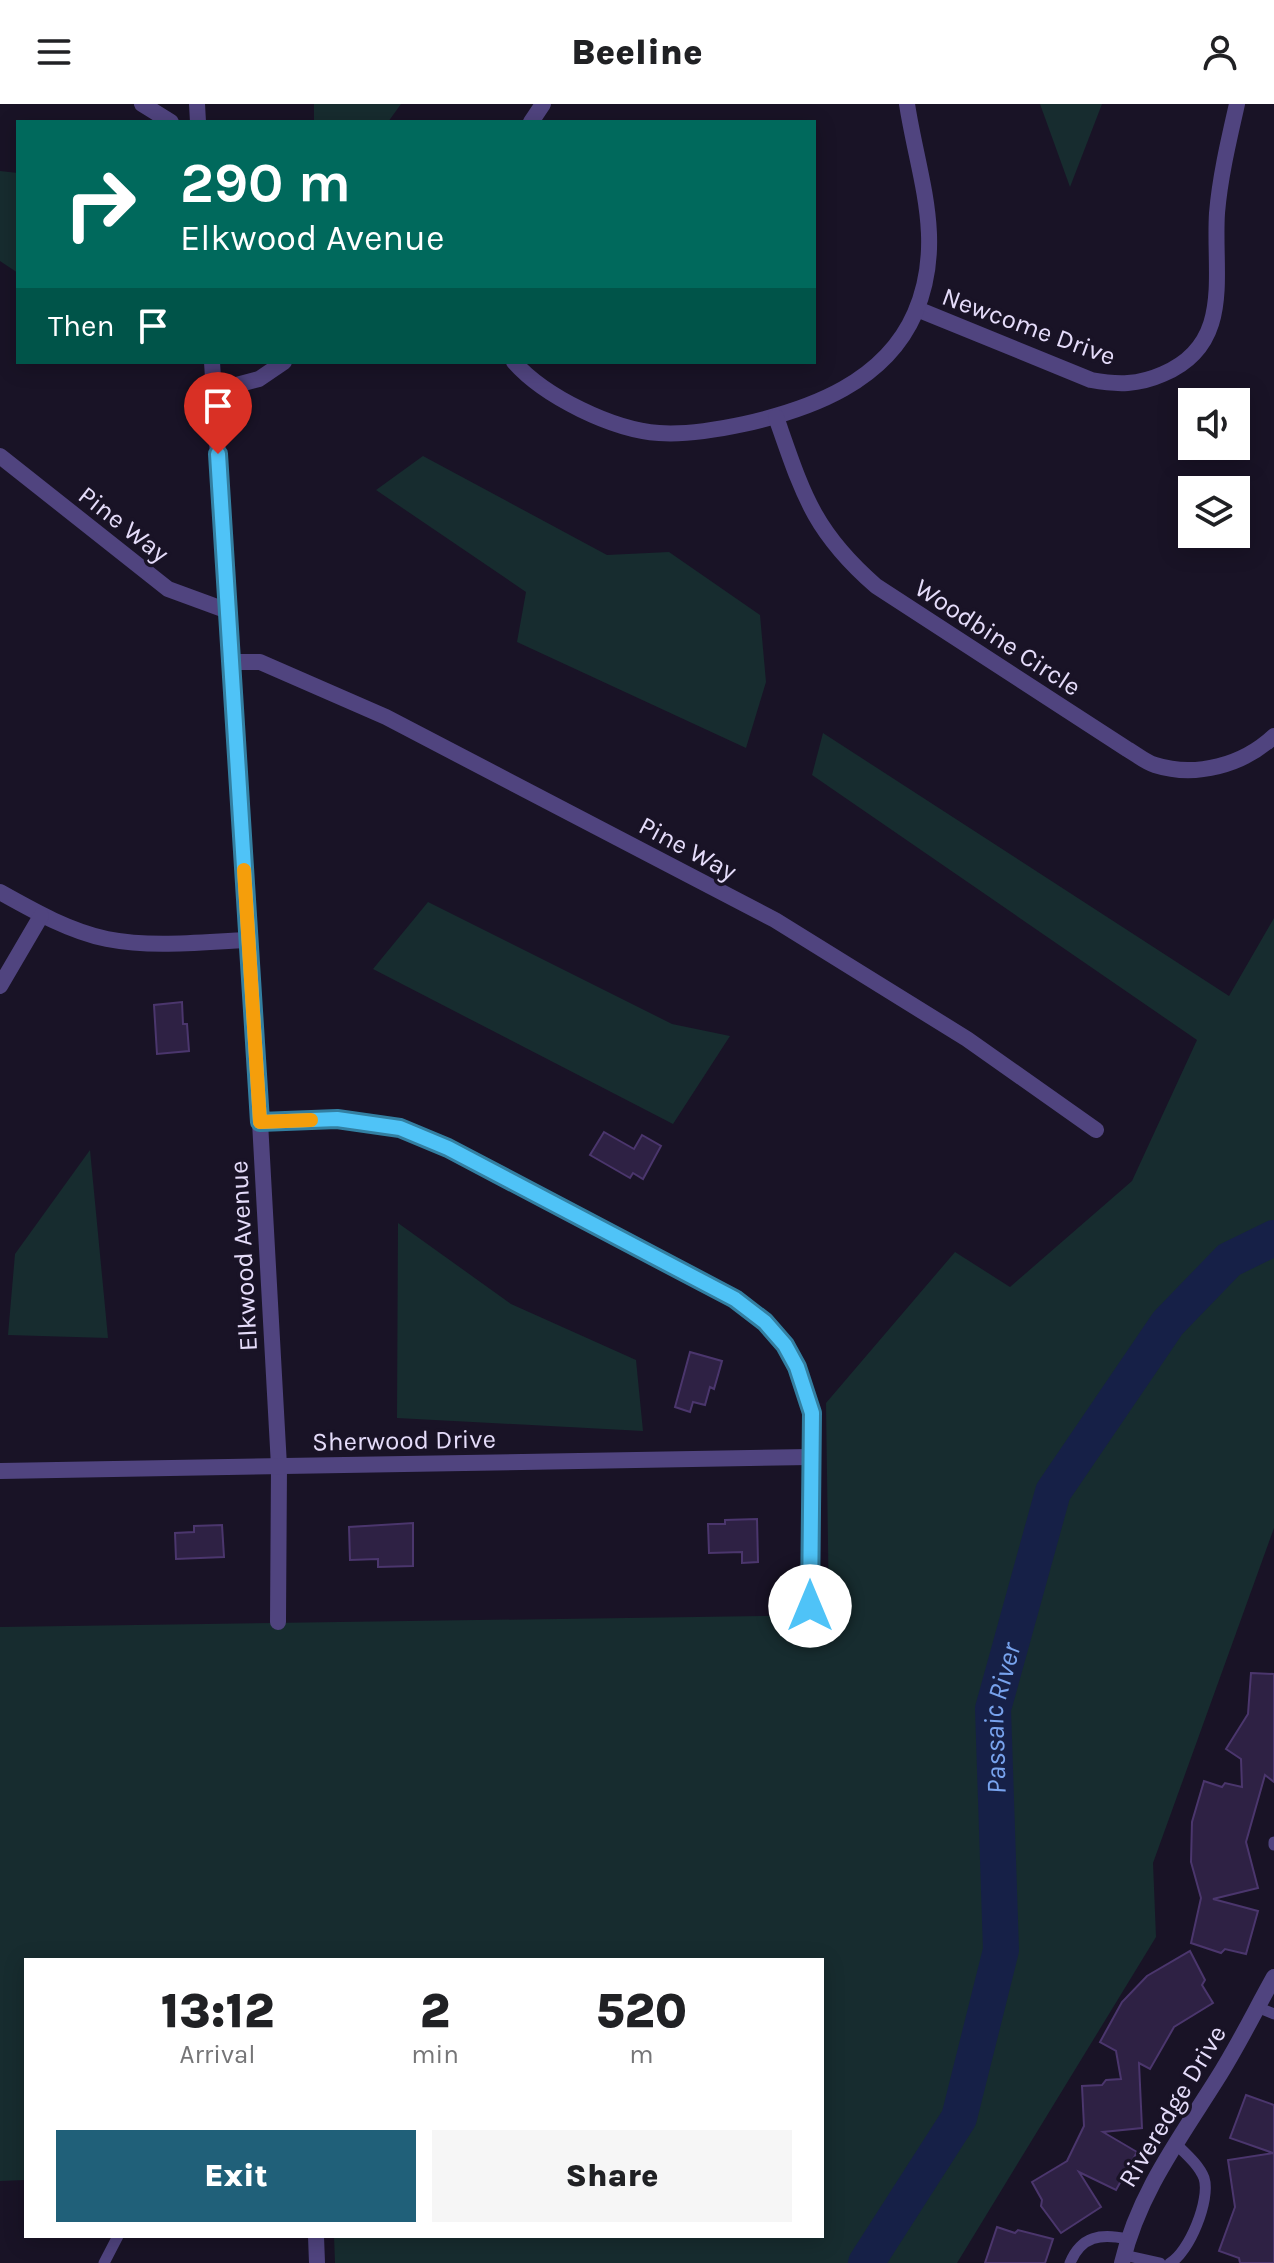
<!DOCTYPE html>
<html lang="en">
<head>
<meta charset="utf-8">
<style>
	body { margin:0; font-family:Karla,sans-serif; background:#f6f6f6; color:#202124; height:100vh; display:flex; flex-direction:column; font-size:30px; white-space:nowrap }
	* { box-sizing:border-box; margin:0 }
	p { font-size:26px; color:#757577 }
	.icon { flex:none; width:44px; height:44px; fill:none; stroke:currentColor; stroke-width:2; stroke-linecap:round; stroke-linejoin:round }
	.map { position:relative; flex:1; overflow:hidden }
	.side { position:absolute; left:24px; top:1854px; width:800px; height:280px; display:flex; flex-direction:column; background:#fff; border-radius:0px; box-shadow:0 4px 20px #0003 }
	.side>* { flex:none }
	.banner { position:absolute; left:16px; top:16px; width:800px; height:244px; border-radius:0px; box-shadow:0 4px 20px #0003; background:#00695c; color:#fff; overflow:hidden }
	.buttons { position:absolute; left:1178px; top:284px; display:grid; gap:16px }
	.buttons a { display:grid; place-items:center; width:72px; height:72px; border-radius:0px; background:#fff; box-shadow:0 4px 20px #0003; font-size:40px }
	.pin { position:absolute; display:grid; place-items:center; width:68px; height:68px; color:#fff; margin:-82px -34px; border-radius:50% 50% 50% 0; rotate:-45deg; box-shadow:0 0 8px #0007 }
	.pin .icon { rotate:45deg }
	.me { position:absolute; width:88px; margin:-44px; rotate:0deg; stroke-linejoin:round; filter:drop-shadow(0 0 6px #0008) }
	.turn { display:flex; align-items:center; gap:28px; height:168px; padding:0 32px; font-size:36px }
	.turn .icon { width:104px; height:104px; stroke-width:2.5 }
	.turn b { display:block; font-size:56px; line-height:68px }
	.then { display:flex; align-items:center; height:76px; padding:0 32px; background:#0003; gap:16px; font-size:30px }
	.eta { display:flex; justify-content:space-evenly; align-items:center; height:136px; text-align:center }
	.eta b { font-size:48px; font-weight:800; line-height:56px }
	.button { display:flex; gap:16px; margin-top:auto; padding:16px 32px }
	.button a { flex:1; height:92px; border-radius:0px; background:#206079; color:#fff; font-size:32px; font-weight:800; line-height:92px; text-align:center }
	.button a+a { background:#f6f6f6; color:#202124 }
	header { display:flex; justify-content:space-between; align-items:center; height:104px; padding:0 32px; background:#fff; font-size:36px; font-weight:800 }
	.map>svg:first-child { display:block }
	.green { fill:#172c2f }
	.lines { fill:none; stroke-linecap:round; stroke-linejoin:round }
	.river { stroke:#162047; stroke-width:36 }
	.building { fill:#2e2144; stroke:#4b366d; stroke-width:2 }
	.service { stroke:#50447f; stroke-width:11 }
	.minor { stroke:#50447f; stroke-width:16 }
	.route-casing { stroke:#337fa1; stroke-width:20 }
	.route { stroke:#4fc3f7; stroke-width:14 }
	.slow { stroke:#f59e0b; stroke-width:14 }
	.labels { text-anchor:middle; stroke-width:7; stroke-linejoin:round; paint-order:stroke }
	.street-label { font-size:26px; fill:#e5dcfa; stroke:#191326 }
	.water-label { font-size:28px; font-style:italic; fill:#78a3ed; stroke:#191326 }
</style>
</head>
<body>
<header><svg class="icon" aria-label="menu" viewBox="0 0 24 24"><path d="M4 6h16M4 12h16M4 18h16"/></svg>Beeline<svg class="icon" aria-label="person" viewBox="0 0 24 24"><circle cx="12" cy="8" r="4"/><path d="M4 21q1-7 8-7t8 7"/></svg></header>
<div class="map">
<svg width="1274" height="2159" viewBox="0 0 1274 2159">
	<rect width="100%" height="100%" fill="#191326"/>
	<!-- green -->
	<g class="green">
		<polygon points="314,0 401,0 388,18 314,18"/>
		<polygon points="1040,0 1102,0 1070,83"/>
		<polygon points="0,67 18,69 18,169 0,157"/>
		<polygon points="423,352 607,451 669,448 760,511 766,578 746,644 517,538 526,488 376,386"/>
		<polygon points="823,629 1229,892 1274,814 1274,1424 1153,1759 1156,1833 957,2159 335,2159 334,2132 822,2132 822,1856 26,1856 26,2076 0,2077 0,1523 829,1511 826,1299 955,1148 1010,1183 1132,1077 1197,936 812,671"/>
		<polygon points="428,798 672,920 730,932 673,1020 373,865"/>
		<polygon points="90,1046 108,1234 8,1231 15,1150"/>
		<polygon points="398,1119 511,1200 636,1256 643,1327 397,1314"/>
	</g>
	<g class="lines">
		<!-- river -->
		<path class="river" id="s1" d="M866 2159 959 2014 1001 1846 993 1605 1053 1388 1168 1219 1229 1156 1274 1134"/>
	</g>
	<!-- building -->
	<g class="building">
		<polygon points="182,898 183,920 187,920 189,947 157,950 154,901"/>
		<polygon points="604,1028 634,1045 642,1031 661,1042 643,1075 633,1069 630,1074 590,1051"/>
		<polygon points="690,1248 722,1257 714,1285 710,1283 705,1301 693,1298 690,1308 675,1303"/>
		<polygon points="757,1415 758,1458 742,1459 742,1448 709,1449 708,1420 725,1420 725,1416"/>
		<polygon points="413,1419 413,1462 378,1463 378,1455 350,1456 349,1423"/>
		<polygon points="222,1421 224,1453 176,1455 175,1429 194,1428 194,1422"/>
		<polygon points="1251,1569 1274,1570 1274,1678 1265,1671 1246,1738 1258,1784 1213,1795 1258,1807 1246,1850 1225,1845 1221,1849 1191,1839 1201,1794 1191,1758 1192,1718 1204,1677 1222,1683 1225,1679 1242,1683 1241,1655 1226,1645 1248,1610"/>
		<polygon points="1190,1847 1205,1876 1202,1881 1213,1899 1174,1923 1150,1965 1139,1959 1142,2024 1103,2028 1137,2048 1116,2086 1079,2068 1101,2103 1061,2129 1041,2102 1042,2096 1032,2078 1067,2057 1084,2022 1082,1982 1102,1981 1106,1976 1121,1975 1116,1947 1100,1938 1122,1898 1147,1872"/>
		<polygon points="1246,1991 1274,2001 1274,2159 1240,2159 1239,2154 1219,2147 1235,2103 1228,2056 1273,2049 1230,2034"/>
		<polygon points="997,2123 1015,2129 1018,2126 1053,2135 1045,2159 985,2159"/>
	</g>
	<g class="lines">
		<!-- service -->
		<g class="service">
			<polyline points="1274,1738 1274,1741"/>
			<polyline points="1257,1903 1274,1910"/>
			<polyline points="1124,2151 1160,2159"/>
			<polyline points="104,2159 118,2132"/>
			<path d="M1070 2159C1081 2132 1101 2129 1127 2135"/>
			<path d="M1170 2159C1189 2149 1211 2095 1204 2074 1199 2061 1186 2050 1176 2040"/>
		</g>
		<!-- minor -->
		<g class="minor">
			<polyline points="142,0 171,18"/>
			<polyline points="197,0 198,18"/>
			<polyline points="531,18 543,0"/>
			<path d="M917 205 1091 276C1118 281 1138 281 1163 270 1234 240 1213 171 1217 109 1220 73 1229 35 1237 0"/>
			<polyline points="212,258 260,1018 279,1362 278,1518"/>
			<path d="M514 258C545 293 613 326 659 329 687 331 716 326 744 320 811 305 885 278 915 209 946 137 918 72 907 0"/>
			<polyline points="214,287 259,275 284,258"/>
			<path d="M776 313C803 390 813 427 876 482L1127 645C1136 650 1145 658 1155 661 1196 674 1243 661 1274 632"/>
			<polyline points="0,352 168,485 228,507"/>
			<polyline points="232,558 260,558 386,613 775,816 967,935 1096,1026"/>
			<path d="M0 788C34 807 69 827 107 835 153 844 202 838 248 836"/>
			<polyline points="0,882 41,812"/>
			<polyline points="260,1018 337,1015 400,1024 448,1044 735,1195 765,1218 785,1241 797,1263 812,1309 810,1502"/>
			<polyline points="0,1367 810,1353"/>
			<polyline points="316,2132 317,2159"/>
			<path d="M1122 2159C1138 2090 1180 2034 1217 1975 1238 1942 1255 1907 1274 1873"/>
		</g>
	</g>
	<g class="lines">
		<!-- route casing -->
		<g class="route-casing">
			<polyline id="route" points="218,350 260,1018 337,1015 400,1024 448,1044 735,1195 765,1218 785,1241 797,1263 812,1309 810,1502"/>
		</g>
		<!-- route -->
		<use href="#route" class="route"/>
		<!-- slow -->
		<polyline class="slow" points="244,766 260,1018 311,1016"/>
	</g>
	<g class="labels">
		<!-- street labels -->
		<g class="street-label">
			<text transform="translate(1029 222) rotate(20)" y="9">Newcome Drive</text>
			<text transform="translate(124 420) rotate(38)" y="9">Pine Way</text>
			<text transform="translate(998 533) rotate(33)" y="9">Woodbine Circle</text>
			<text transform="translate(688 744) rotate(28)" y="9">Pine Way</text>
			<text transform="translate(243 1152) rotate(-93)" y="9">Elkwood Avenue</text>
			<text transform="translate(404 1336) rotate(-1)" y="9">Sherwood Drive</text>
			<text transform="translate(1172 2002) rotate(-59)" y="9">Riveredge Drive</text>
		</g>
		<!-- water labels -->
		<g class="water-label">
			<text dy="10" stroke="none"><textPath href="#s1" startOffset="578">Passaic River</textPath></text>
		</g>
	</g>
</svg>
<div class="buttons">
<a><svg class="icon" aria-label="sound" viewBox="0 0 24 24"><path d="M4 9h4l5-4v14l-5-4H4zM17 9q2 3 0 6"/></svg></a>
<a><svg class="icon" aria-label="layers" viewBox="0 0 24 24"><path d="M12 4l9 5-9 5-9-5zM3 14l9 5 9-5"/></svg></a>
</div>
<div class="pin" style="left:218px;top:350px;background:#d93025"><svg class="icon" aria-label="arrive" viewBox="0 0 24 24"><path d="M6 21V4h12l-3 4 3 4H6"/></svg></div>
<svg class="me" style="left:810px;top:1502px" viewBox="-20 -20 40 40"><circle r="19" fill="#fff"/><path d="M0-13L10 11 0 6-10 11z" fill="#4fc3f7"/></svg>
<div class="banner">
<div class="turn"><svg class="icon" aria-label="right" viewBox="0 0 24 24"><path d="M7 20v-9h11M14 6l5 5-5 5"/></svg><div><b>290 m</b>Elkwood Avenue</div></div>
<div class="then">Then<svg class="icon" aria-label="arrive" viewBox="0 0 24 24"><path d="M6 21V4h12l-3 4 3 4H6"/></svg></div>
</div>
<section class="side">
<div class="eta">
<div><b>13:12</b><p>Arrival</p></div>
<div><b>2</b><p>min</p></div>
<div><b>520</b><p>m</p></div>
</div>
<div class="button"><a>Exit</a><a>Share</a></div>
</section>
</div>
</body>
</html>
